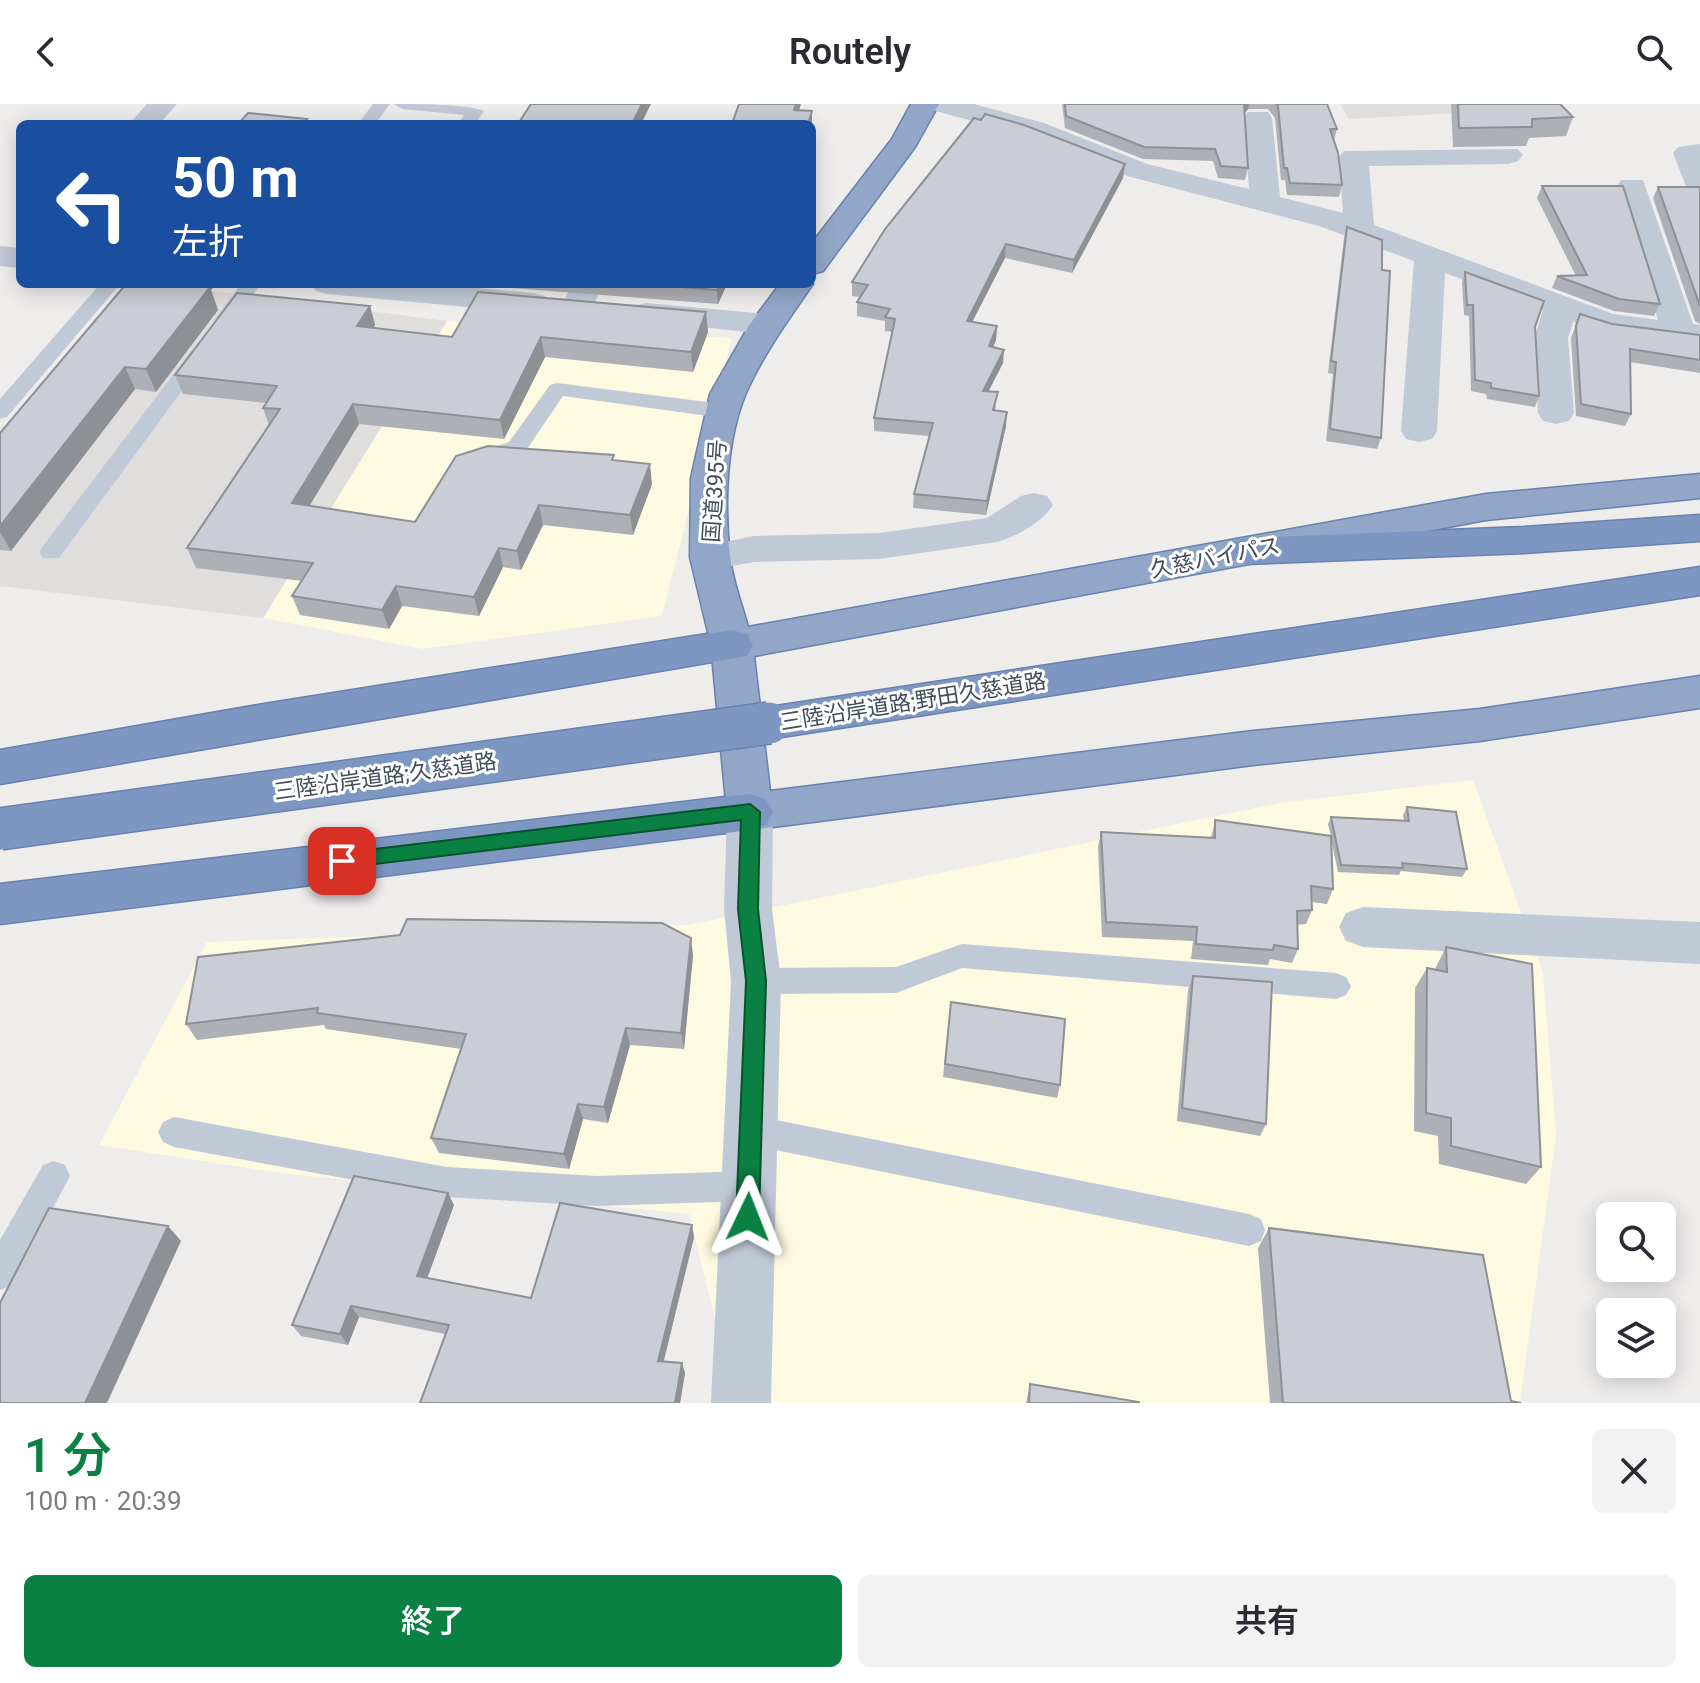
<!DOCTYPE html>
<html lang="ja">
<head>
<meta charset="utf-8">
<style>
	body { margin:0; font-family:Roboto,"Noto Sans JP",sans-serif; background:#f2f2f3; color:#2b2b33; height:100vh; display:flex; flex-direction:column; font-size:30px; white-space:nowrap }
	* { box-sizing:border-box; margin:0 }
	p { font-size:26px; color:#7c7c81 }
	.icon { flex:none; width:44px; height:44px; fill:none; stroke:currentColor; stroke-width:2; stroke-linecap:round; stroke-linejoin:round }
	.map { position:relative; height:1299px; overflow:hidden }
	.drawer { display:flex; flex-direction:column; background:#fff; flex:1 }
	.drawer>* { flex:none }
	.hud { position:absolute; left:16px; top:16px; width:800px; height:168px; border-radius:12px; box-shadow:0 4px 20px #0003; background:#1a4fa0; color:#fff; overflow:hidden }
	.buttons { position:absolute; left:1596px; top:1098px; display:grid; gap:16px }
	.buttons a { display:grid; place-items:center; width:80px; height:80px; border-radius:12px; background:#fff; box-shadow:0 4px 20px #0003; font-size:40px }
	.pin { position:absolute; display:grid; place-items:center; width:68px; height:68px; color:#fff; margin:-34px; border-radius:16px; box-shadow:0 4px 12px #0006 }
	.me { position:absolute; width:88px; margin:-44px; rotate:2deg; stroke-linejoin:round; filter:drop-shadow(0 0 6px #0008) }
	.turn { display:flex; align-items:center; gap:28px; height:168px; padding:0 24px; font-size:36px }
	.turn .icon { width:104px; height:104px; stroke-width:2.5 }
	.turn b { display:block; font-size:56px; line-height:68px }
	.round { display:grid; place-items:center; flex:none; width:84px; height:84px; border-radius:12px; background:#f2f2f3 }
	.headline { display:flex; align-items:center; justify-content:space-between; height:136px; padding:0 24px }
	h1 { font-size:48px; font-weight:600; line-height:60px; color:#0b8043 }
	.cta { display:flex; gap:16px; margin-top:auto; padding:16px 24px }
	.cta a { flex:1; height:92px; border-radius:12px; background:#0b8043; color:#fff; font-size:32px; font-weight:600; line-height:92px; text-align:center }
	.cta a+a { background:#f2f2f3; color:#2b2b33 }
	header { display:flex; justify-content:space-between; align-items:center; height:104px; padding:0 24px; background:#fff; font-size:36px; font-weight:600 }
	.map>svg:first-child { display:block }
	.commercial { fill:#fef9e1 }
	.education { fill:#e0dddd }
	.lines { fill:none; stroke-linecap:round; stroke-linejoin:round }
	.trunk-casing { stroke:#6882ae; stroke-width:3 }
	.motorway-casing { stroke:#6882ae; stroke-width:3 }
	.service { fill:#c0c9d6; fill-rule:evenodd }
	.minor { fill:#c0c9d6; fill-rule:evenodd }
	.tertiary { fill:#c0c9d6; fill-rule:evenodd }
	.trunk { fill:#92a7c8; fill-rule:evenodd }
	.motorway { fill:#7d97c2; fill-rule:evenodd }
	.motorway-bridge-casing { stroke:#6882ae; stroke-width:44; stroke-linecap:butt }
	.motorway-bridge { stroke:#7d97c2; stroke-width:41 }
	.wall { fill:#aeb0b7 }
	.shaded-wall { fill:#8d9095 }
	.building { fill:#cacdd5; stroke:#8d9095; stroke-width:2 }
	.route { fill:#0b8043; stroke:#07532c; stroke-width:2 }
	.labels { text-anchor:middle; stroke-width:6; stroke-linejoin:round; paint-order:stroke }
	.street-label { font-size:22px; fill:#424d5c; stroke:#fff }
</style>
</head>
<body>
<header><svg class="icon" aria-label="back" viewBox="0 0 24 24"><path d="M15 5l-7 7 7 7"/></svg>Routely<svg class="icon" aria-label="search" viewBox="0 0 24 24"><circle cx="10" cy="10" r="6"/><path d="M15 15l6 6"/></svg></header>
<div class="map">
<svg width="1700" height="1299" viewBox="0 0 1700 1299">
	<rect width="100%" height="100%" fill="#efecec"/>
	<!-- commercial -->
	<g class="commercial">
		<polygon points="447,217 732,234 662,512 423,545 263,514"/>
		<polygon points="1473,676 1543,869 1556,1031 1520,1299 736,1299 689,1110 280,1069 99,1041 207,838 688,821 1279,699"/>
	</g>
	<!-- education -->
	<g class="education">
		<polygon points="1340,0 1562,0 1551,4 1349,15"/>
		<polygon points="159,180 447,217 263,514 0,482 0,336"/>
	</g>
	<g class="lines">
		<!-- trunk casing -->
		<g class="trunk-casing">
			<g id="trunk">
				<polygon points="911,0 939,0 915,43 823,167 812,170 812,139 892,35"/>
				<path d="M812 178 813 180C789 215 763 250 746 289 726 336 724 402 730 452 732 476 742 500 748 523L1486 390 1700 370V394L1486 416 754 552 770 687 1253 627 1480 605 1700 572V604L1480 637 1253 661 750 726 734 721 727 708 711 541 690 453 691 374 710 290 750 220 780 180Z"/>
			</g>
		</g>
		<!-- motorway casing -->
		<g class="motorway-casing">
			<g id="motorway">
				<polygon points="1700,411 1700,437 1524,449 1246,460 1232,456 1226,447 1232,438 1246,434 1524,423"/>
				<polygon points="1700,463 1700,491 769,635 754,631 747,619 754,607 769,603"/>
				<polygon points="732,526 747,530 753,541 747,552 0,680 0,646 264,600"/>
				<polygon points="750,690 766,695 773,708 766,721 750,726 0,820 0,780"/>
			</g>
		</g>
		<!-- service -->
		<g class="service">
			<polygon points="373,0 390,0 375,20 358,20"/>
			<path d="M394 0C415 0 470 0 484 7L475 20H458L464 11 402 5Z"/>
			<polygon points="100,180 120,180 7,313 0,315 0,295"/>
			<polygon points="241,180 261,180 231,220 217,220 214,216"/>
			<polygon points="199,244 209,250 59,454 43,454 39,448 43,442 192,246"/>
			<polygon points="557,279 723,300 734,307 723,314 563,292 525,348 481,362 473,360 470,355 473,350 509,338 550,281"/>
			<polygon points="962,840 1336,869 1346,873 1351,882 1346,891 1336,895 962,864 896,889 756,890 746,886 741,877 746,868 756,864 896,863"/>
			<polygon points="751,1011 1249,1110 1261,1115 1265,1126 1261,1137 1249,1142 751,1041 740,1036 735,1026 740,1016"/>
			<polygon points="174,1013 447,1063 597,1072 749,1067 760,1071 765,1082 760,1093 749,1097 597,1102 447,1093 174,1043 163,1038 158,1028 163,1018"/>
			<polygon points="54,1057 65,1061 70,1072 12,1181 0,1186 0,1136 43,1061"/>
		</g>
		<!-- minor -->
		<g class="minor">
			<polygon points="147,0 177,0 159,20 129,20"/>
			<polygon points="928,0 974,0 1044,19 1147,60 1249,85 1244,14 1248,8 1268,8 1272,14 1280,93 1343,109 1339,53 1344,47 1518,45 1523,51 1518,57 1508,60 1369,62 1374,121 1613,210 1658,216 1617,82 1621,76 1643,76 1693,220 1700,221 1700,241 1607,229 1573,218 1568,234 1574,309 1569,317 1556,320 1543,317 1538,309 1534,234 1543,206 1445,169 1437,327 1432,335 1419,338 1406,335 1401,327 1414,157 1319,122 1127,72 1024,31 932,6"/>
			<polygon points="1700,40 1700,93 1689,90 1673,49 1678,43"/>
			<polygon points="0,142 20,144 20,164 0,162"/>
			<polygon points="311,180 433,180 533,189 545,192 549,199 545,206 533,209 327,190 316,187"/>
			<polygon points="572,180 604,180 589,210 577,213 565,210 561,203"/>
			<polygon points="646,199 767,210 779,213 784,220 779,227 767,230 634,216 629,209 634,202"/>
			<path d="M1034 389 1047 392 1053 401C1042 419 1017 432 997 438L879 455 754 458 710 466 696 462 690 453 696 444 754 432 879 429 987 414 1021 392Z"/>
			<polygon points="1363,803 1700,818 1700,860 1363,843 1346,837 1339,823 1346,809"/>
		</g>
		<!-- tertiary -->
		<polygon class="tertiary" points="750,690 766,695 773,708 772,805 781,877 771,1299 711,1299 731,877 724,805 727,708 734,695"/>
		<!-- trunk -->
		<use href="#trunk" class="trunk"/>
		<!-- motorway -->
		<use href="#motorway" class="motorway"/>
		<!-- motorway-bridge casing -->
		<g class="motorway-bridge-casing">
			<polyline id="motorway-bridge" points="0,725 769,619"/>
		</g>
		<!-- motorway-bridge -->
		<use href="#motorway-bridge" class="motorway-bridge"/>
	</g>
	<!-- wall -->
	<g class="wall">
		<polygon points="1062,0 1327,0 1337,25 1334,36 1342,81 1339,93 1287,91 1285,76 1281,76 1275,14 1268,5 1248,5 1244,9 1248,64 1245,76 1218,74 1213,57 1143,55 1065,24"/>
		<polygon points="1451,0 1560,0 1573,13 1566,32 1529,34 1526,42 1453,43"/>
		<polygon points="1125,60 1123,74 1072,169 1005,154 972,218 997,222 996,236 993,243 1003,259 988,287 996,302 995,306 1006,322 986,411 913,404 914,390 929,332 874,327 874,314 893,228 885,227 885,217 857,212 857,198 860,193 852,192 852,178"/>
		<polygon points="1542,82 1660,200 1654,212 1614,207 1552,184 1557,172 1576,172 1537,94"/>
		<polygon points="1658,83 1700,83 1700,220 1695,217 1653,94"/>
		<polygon points="1347,123 1381,334 1377,345 1326,337 1333,270 1328,269 1344,134"/>
		<polygon points="1465,168 1535,223 1539,292 1535,303 1487,295 1486,290 1471,287 1469,212 1464,211 1462,178"/>
		<polygon points="496,180 727,180 718,200 497,183"/>
		<polygon points="211,186 218,206 156,288 135,285 11,447 0,446 0,329"/>
		<polygon points="370,202 375,221 374,224 452,233 706,208 708,228 693,268 545,253 504,335 359,320 309,402 415,418 615,357 652,380 633,431 543,421 521,466 503,463 479,512 402,502 389,525 300,511 292,492 302,477 196,464 187,444 269,321 263,304 266,299 183,290 175,271"/>
		<polygon points="1580,210 1612,220 1700,231 1700,269 1630,258 1631,310 1625,322 1576,312 1571,234"/>
		<polygon points="1407,703 1467,765 1462,773 1401,767 1399,771 1338,768 1331,735 1333,785 1327,800 1312,798 1312,806 1306,820 1297,821 1298,845 1292,859 1270,855 1268,861 1191,855 1193,837 1102,833 1098,743 1101,728 1211,734 1215,716 1331,732 1328,720 1331,713 1404,716 1403,711"/>
		<polygon points="1446,843 1541,1063 1526,1080 1439,1060 1438,1032 1414,1027 1415,884 1427,864 1435,865"/>
		<polygon points="693,851 684,945 630,941 608,1019 583,1015 569,1065 439,1049 431,1034 461,945 326,925 324,921 197,936 186,920"/>
		<polygon points="1193,872 1266,1020 1260,1032 1177,1017 1188,886"/>
		<polygon points="951,898 1060,981 1057,994 943,973"/>
		<polygon points="454,1101 427,1174 531,1194 694,1133 664,1257 685,1269 680,1299 420,1299 445,1230 359,1213 348,1241 301,1232 292,1221"/>
		<polygon points="1269,1124 1511,1297 1521,1299 1270,1299 1258,1144"/>
		<polygon points="1030,1280 1139,1299 1026,1299"/>
	</g>
	<!-- shaded-wall -->
	<g class="shaded-wall">
		<polygon points="642,0 651,0 641,20 632,20"/>
		<polygon points="796,0 801,0 795,19 794,6"/>
		<polygon points="1244,0 1249,0 1248,5 1242,12"/>
		<polygon points="812,7 812,21 812,20 808,20"/>
		<polygon points="1125,60 1123,74 1072,169 1074,156"/>
		<polygon points="1006,140 1005,154 966,230 967,217"/>
		<polygon points="190,180 216,180 211,186 218,206 156,288 146,265"/>
		<polygon points="720,180 727,180 718,200 717,186"/>
		<polygon points="370,202 375,221 363,241 357,222"/>
		<polygon points="706,208 708,228 693,268 691,248"/>
		<polygon points="997,222 996,236 988,256 989,242"/>
		<polygon points="541,233 545,253 504,335 500,316"/>
		<polygon points="1004,246 1003,259 982,300 983,287"/>
		<polygon points="125,263 135,285 11,447 0,428 0,422"/>
		<polygon points="353,300 359,320 299,419 292,399"/>
		<polygon points="1007,308 1006,322 986,411 987,397"/>
		<polygon points="650,360 652,380 633,431 630,411"/>
		<polygon points="539,401 543,421 521,466 517,447"/>
		<polygon points="499,444 503,463 479,512 474,493"/>
		<polygon points="396,482 402,502 389,525 382,506"/>
		<polygon points="691,834 693,851 684,945 681,929"/>
		<polygon points="626,924 630,941 608,1019 604,1003"/>
		<polygon points="578,1000 583,1015 569,1065 564,1050"/>
		<polygon points="448,1089 454,1101 424,1183 417,1172"/>
		<polygon points="692,1121 694,1133 661,1267 658,1257"/>
		<polygon points="168,1122 181,1137 107,1299 85,1299"/>
		<polygon points="351,1202 359,1213 348,1241 340,1230"/>
		<polygon points="682,1259 685,1269 680,1299 675,1299"/>
	</g>
	<!-- building -->
	<g class="building">
		<polygon points="531,0 642,0 632,20 518,20"/>
		<polygon points="739,0 796,0 794,6 812,7 808,20 732,20"/>
		<polygon points="1065,0 1244,0 1248,64 1221,62 1215,45 1144,43 1066,12"/>
		<polygon points="1276,0 1327,0 1337,25 1330,25 1338,49 1342,81 1290,79 1287,64 1284,64 1278,2"/>
		<polygon points="1458,0 1560,0 1573,13 1532,15 1532,23 1459,24"/>
		<polygon points="248,9 307,15 303,19 311,20 238,20"/>
		<polygon points="985,10 1024,21 1125,60 1074,156 1006,140 967,217 997,222 989,242 1004,246 983,287 998,288 993,306 1007,308 987,397 914,390 933,319 874,314 895,215 885,213 890,205 857,198 868,181 852,178 885,125 974,14 981,16"/>
		<polygon points="1542,82 1623,82 1660,200 1619,195 1557,172 1587,171"/>
		<polygon points="1658,83 1700,83 1700,202"/>
		<polygon points="1347,123 1382,136 1382,166 1390,167 1381,334 1330,325 1336,258 1331,257"/>
		<polygon points="1465,168 1544,197 1535,223 1539,292 1491,284 1491,279 1475,276 1473,201 1467,201"/>
		<polygon points="126,180 190,180 189,181 210,183 146,265 125,263 0,422 0,329"/>
		<polygon points="645,180 720,180 717,186"/>
		<polygon points="478,188 706,208 691,248 541,233 500,316 353,300 292,399 415,418 456,352 488,342 614,351 612,356 650,360 630,411 539,401 517,447 499,444 474,493 396,482 382,506 292,492 313,459 187,444 280,305 263,304 277,282 175,271 237,189 370,202 357,222 452,233"/>
		<polygon points="1580,210 1612,220 1700,231 1700,256 1630,245 1631,310 1581,300 1576,222"/>
		<polygon points="1407,703 1456,708 1467,765 1402,759 1403,764 1341,761 1331,713 1409,717"/>
		<polygon points="1215,716 1331,732 1333,785 1311,782 1312,806 1297,807 1298,845 1274,841 1273,846 1196,840 1197,823 1106,818 1101,728 1215,734"/>
		<polygon points="407,815 662,819 691,834 681,929 626,924 604,1003 578,1000 564,1050 431,1034 466,930 317,909 318,904 186,920 198,853 400,831"/>
		<polygon points="1446,843 1532,860 1541,1063 1451,1042 1451,1014 1426,1009 1427,864 1447,868"/>
		<polygon points="1193,872 1272,878 1266,1020 1182,1004"/>
		<polygon points="951,898 1065,915 1060,981 945,960"/>
		<polygon points="354,1072 448,1089 417,1172 531,1194 560,1099 692,1121 658,1257 682,1259 675,1299 420,1299 449,1221 351,1202 340,1230 292,1221"/>
		<polygon points="49,1104 168,1122 85,1299 0,1299 0,1199"/>
		<polygon points="1269,1124 1483,1151 1511,1297 1521,1299 1283,1299"/>
		<polygon points="1030,1280 1139,1298 1139,1299 1029,1299"/>
	</g>
	<!-- route -->
	<polygon class="route" points="750,700 760,708 758,805 766,877 759,1113 756,1121 748,1124 739,1121 736,1113 746,877 738,805 741,716 342,764 332,757 342,749"/>
	<g class="labels">
		<!-- street labels -->
		<g class="street-label">
			<text transform="translate(714 387) rotate(-86)" y="8">国道395号</text>
			<text transform="translate(1215 453) rotate(-11)" y="8">久慈バイパス</text>
			<text transform="translate(913 597) rotate(-9)" y="8">三陸沿岸道路;野田久慈道路</text>
			<text transform="translate(385 672) rotate(-8)" y="8">三陸沿岸道路;久慈道路</text>
		</g>
	</g>
</svg>
<div class="buttons">
<a><svg class="icon" aria-label="search" viewBox="0 0 24 24"><circle cx="10" cy="10" r="6"/><path d="M15 15l6 6"/></svg></a>
<a><svg class="icon" aria-label="layers" viewBox="0 0 24 24"><path d="M12 4l9 5-9 5-9-5zM3 14l9 5 9-5"/></svg></a>
</div>
<div class="pin" style="left:342px;top:757px;background:#d93025"><svg class="icon" aria-label="arrive" viewBox="0 0 24 24"><path d="M6 21V4h12l-3 4 3 4H6"/></svg></div>
<svg class="me" style="left:748px;top:1113px" viewBox="-20 -20 40 40"><path d="M0-17L14 15 0 8-14 15z" fill="#0b8043" stroke="#fff" stroke-width="4"/></svg>
<div class="hud">
<div class="turn"><svg class="icon" aria-label="left" viewBox="0 0 24 24"><path d="M17 20v-9H6M10 6l-5 5 5 5"/></svg><div><b>50 m</b>左折</div></div>
</div>
</div>
<section class="drawer">
<div class="headline"><div><h1>1 分</h1><p>100 m · 20:39</p></div><a class="round"><svg class="icon" aria-label="close" viewBox="0 0 24 24"><path d="M6 6l12 12M18 6L6 18"/></svg></a></div>
<div class="cta"><a>終了</a><a>共有</a></div>
</section>
</body>
</html>
